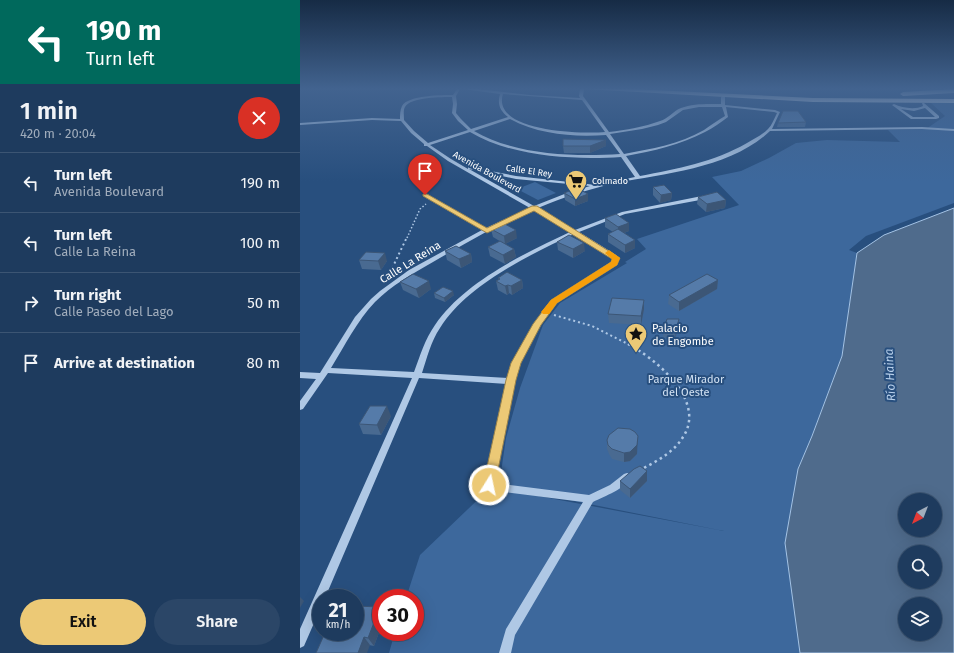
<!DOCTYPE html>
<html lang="en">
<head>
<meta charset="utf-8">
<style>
	body { margin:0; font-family:"Fira Sans",sans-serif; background:#2b4667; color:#f1f3f6; height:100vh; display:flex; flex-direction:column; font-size:15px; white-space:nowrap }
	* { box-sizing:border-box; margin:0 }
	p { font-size:13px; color:#a1adbc }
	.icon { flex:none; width:22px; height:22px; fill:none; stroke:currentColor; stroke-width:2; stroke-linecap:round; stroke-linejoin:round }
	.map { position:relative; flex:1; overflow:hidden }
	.drawer { display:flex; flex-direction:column; background:#1e3b5e; width:300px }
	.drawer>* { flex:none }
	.hud { background:#00695c; color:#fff; overflow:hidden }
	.needle { width:26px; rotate:222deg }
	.buttons { position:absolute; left:598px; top:493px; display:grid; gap:8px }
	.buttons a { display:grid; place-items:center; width:44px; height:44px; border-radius:50%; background:#1e3b5e; box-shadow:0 4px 16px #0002,0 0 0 1px #3c5573; font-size:20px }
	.speed { position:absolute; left:12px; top:589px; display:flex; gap:8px; font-size:20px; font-weight:700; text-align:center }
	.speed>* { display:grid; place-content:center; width:52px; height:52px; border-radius:50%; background:#1e3b5e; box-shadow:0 4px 16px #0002,0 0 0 1px #3c5573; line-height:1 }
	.speed small { font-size:10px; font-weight:400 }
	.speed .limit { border:6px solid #d22; background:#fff; color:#111 }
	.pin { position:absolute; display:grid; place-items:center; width:34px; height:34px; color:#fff; margin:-41px -17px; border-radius:50% 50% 50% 0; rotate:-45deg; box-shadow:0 0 4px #0007 }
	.pin .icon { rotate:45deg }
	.me { position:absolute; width:44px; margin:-22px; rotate:10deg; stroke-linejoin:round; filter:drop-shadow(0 0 3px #0008) }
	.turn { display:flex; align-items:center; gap:14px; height:84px; padding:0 20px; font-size:18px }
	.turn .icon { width:52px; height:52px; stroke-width:2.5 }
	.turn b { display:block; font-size:28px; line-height:34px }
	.round { display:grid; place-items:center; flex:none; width:42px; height:42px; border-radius:21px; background:#2b4667 }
	.summary { display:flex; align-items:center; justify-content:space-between; height:68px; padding:0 20px }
	h1 { font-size:24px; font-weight:600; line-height:30px }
	.cta { display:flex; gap:8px; margin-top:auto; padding:8px 20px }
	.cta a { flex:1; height:46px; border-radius:24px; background:#ecc976; color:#111; font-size:16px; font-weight:600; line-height:46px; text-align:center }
	.cta a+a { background:#2b4667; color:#f1f3f6 }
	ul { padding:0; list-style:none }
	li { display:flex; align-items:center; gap:12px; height:60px; padding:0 20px; border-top:1px solid #3c5573 }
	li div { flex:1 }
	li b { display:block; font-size:15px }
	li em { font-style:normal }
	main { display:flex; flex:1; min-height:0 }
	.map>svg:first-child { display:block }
	.green { fill:#3d689c }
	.water { fill:#4f6b8c; stroke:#a4c3e5; fill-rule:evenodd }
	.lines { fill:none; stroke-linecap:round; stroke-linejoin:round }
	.path-far2 { stroke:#afc8e5; stroke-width:1.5; stroke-dasharray:1.5 2; stroke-linecap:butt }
	.path-far1 { stroke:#afc8e5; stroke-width:2; stroke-dasharray:2 3; stroke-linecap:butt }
	.path { stroke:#afc8e5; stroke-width:2.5; stroke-dasharray:2.5 3.5; stroke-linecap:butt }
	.minor { fill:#afc8e5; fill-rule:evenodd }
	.highway { fill:#fff; fill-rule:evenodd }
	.wall { fill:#496a91 }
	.shaded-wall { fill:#3c5676 }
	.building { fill:#557ba9; stroke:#3c5676 }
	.route { fill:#ecc976; stroke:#99834d }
	.slow { fill:#f59e0b }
	.labels { text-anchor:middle; stroke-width:4; stroke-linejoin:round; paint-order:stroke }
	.far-street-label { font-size:9px; fill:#fff; stroke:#284f7e }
	.far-poi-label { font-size:9px; fill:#fff; stroke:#284f7e; text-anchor:start }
	.street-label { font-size:11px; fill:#fff; stroke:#284f7e }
	.poi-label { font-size:11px; fill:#fff; stroke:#284f7e; text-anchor:start }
	.park-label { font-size:11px; fill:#d2e2f4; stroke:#284f7e }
	.water-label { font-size:12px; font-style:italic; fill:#bad2ed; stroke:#284f7e }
</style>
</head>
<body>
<main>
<section class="drawer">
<div class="hud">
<div class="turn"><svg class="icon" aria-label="left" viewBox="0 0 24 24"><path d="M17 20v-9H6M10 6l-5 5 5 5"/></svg><div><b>190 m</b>Turn left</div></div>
</div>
<div class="summary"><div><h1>1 min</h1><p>420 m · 20:04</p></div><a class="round" style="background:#d93025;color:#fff"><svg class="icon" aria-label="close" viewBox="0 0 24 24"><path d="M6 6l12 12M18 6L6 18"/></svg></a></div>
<ul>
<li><svg class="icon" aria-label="left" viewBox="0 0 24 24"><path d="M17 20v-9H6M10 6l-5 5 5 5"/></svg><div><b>Turn left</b><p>Avenida Boulevard</p></div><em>190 m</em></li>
<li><svg class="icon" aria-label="left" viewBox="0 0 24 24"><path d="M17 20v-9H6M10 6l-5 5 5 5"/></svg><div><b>Turn left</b><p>Calle La Reina</p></div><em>100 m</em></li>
<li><svg class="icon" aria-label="right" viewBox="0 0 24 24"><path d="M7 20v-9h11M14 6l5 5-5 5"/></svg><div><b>Turn right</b><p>Calle Paseo del Lago</p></div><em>50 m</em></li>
<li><svg class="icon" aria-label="arrive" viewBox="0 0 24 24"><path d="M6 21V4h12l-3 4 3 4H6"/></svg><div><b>Arrive at destination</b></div><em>80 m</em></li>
</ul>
<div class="cta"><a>Exit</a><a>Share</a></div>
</section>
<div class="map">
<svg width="654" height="653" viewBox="0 0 654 653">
	<rect width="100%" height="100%" fill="#284f7e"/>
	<!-- green -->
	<g class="green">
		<polygon points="631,103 654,103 654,203 566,236 549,250 557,253 542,356 512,436 498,469 503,653 89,653 95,632 115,632 115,598 106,598 120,555 191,487 424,531 199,486 206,438 220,388 243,325 260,303 327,263 325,262 346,249 337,239 439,205 412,177 441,171 469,158 496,143 527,140 600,142 588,130 626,129 645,116"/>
		<polygon points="235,182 256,193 238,200 217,189"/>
	</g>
	<!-- water -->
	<path class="water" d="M654 208V653H500L485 543 498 469 512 436 542 356 557 253 584 235ZM605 500H635V530H605ZM605 552H635V582H605ZM605 604H635V634H605Z"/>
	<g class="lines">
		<!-- path-far2 -->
		<polyline class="path-far2" points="107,238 120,209 126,204"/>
		<!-- path-far1 -->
		<g class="path-far1">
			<polyline points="88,277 107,237"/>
			<polyline points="254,315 292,326 330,345"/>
		</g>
		<!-- path -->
		<path class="path" d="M328 344C356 359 407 401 383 437 374 452 357 461 342 469"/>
		<!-- minor -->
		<g class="minor">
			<path d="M157 89H160L156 96 157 104 156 113 161 119 171 129 208 117C200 111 197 104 200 94L163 89H178L230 95 280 98 279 96 280 89H284L283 96 309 132C326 130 344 127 360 121 368 119 373 111 381 108 393 103 409 104 421 104V97L423 96 425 97V105L475 110 480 112 472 129 622 127 654 129V131L622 129 470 131C431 168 367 173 316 183 289 189 264 197 238 208L275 230 322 212 407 195 410 197 400 200 325 214 279 232 316 255 319 258 317 263 256 303 240 325 220 363 215 381 194 483 289 495 310 485 324 474 327 473 330 474 332 477C325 489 305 496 293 502L215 635 211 653H199L206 629 283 502 188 490 184 482 207 384 119 378 25 598H21V607L4 646 0 648V629L112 378 28 373 3 409 0 410V401L16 379 0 378V372L20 373 55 317 71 299 80 291 109 270 182 230 123 196V194H127L186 228 230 208 148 161 127 146H124V144L111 133 101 121 72 120 0 125V123L72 118 100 119C100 115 100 110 102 106 108 95 142 95 153 95ZM203 94 282 100 305 132C283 134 191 132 203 94ZM152 97 153 104 152 113 158 121 168 130 128 143 114 131 104 120C104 116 103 110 105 107 110 97 143 97 152 97ZM399 107H422L425 116C418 120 411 125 404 130 380 144 351 149 324 154L310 134 342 129 358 125 366 122 383 110ZM426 107 474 112 477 113C474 119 472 125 468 129 462 135 454 139 447 143 414 162 377 169 340 176L326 156C353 151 380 145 405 132 413 128 421 122 428 117ZM210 119C240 135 274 137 306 135L320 154C273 157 215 155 174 131ZM170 132C212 157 274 160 321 157L335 177 296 185 216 176 170 167H168V169L151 159 130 145ZM169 169 216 179 290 186 267 193 234 206ZM234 210 270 232C225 253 164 282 135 325 125 339 120 356 114 372L31 368C45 345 57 321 75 302 92 285 112 274 133 262 150 252 168 242 186 232H189V231ZM274 234 312 257 313 258 311 262 252 301 234 324 212 363 208 378 122 373C127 358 131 341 140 328 167 285 229 255 274 234Z"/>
			<path d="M622 103H624L639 116V118L636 119H611L592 105 594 104C602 108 615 110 623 106ZM625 108 635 117H613L601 109 614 111Z"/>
		</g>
		<!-- highway -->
		<g class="highway">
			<polygon points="285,89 334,89 513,98 654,99 654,103 513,102"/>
			<polygon points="654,89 654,93 603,96 600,94 603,92"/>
		</g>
	</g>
	<!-- wall -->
	<g class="wall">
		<polygon points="506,122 505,127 477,127 478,123"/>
		<polygon points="263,146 306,146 290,153 264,153"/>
		<polygon points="353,187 372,193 371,200 360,203 353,195"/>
		<polygon points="264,193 288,194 288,201 275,206 265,200"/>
		<polygon points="398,197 426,200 425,208 406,212 397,204"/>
		<polygon points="305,218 329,231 324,233 335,248 325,253 308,242 308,234 313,232 305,227"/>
		<polygon points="191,229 217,238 205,244 214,249 216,257 205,264 190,256 188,247 203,243 193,237"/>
		<polygon points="257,242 285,251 273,258 258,250"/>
		<polygon points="145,251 171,254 172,262 161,268 147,260"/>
		<polygon points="59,260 87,261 81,270 62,269"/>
		<polygon points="198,278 222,280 223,288 212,295 209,293 207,295 198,290 196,281 199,280"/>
		<polygon points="418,280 417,289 379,311 368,304 369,295"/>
		<polygon points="100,282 131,289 119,298 103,290"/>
		<polygon points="134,293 154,295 145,302 135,298"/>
		<polygon points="344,309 341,325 309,323 308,314"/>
		<polygon points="364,328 378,328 375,339 363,337"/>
		<polygon points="91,416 81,435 63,434 59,424"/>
		<polygon points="307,440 337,454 330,461 324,462 312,459 309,454 307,449"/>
		<polygon points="320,481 347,481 330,498 320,490"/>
		<polygon points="80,607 81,609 81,627 74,646 24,636 23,634"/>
	</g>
	<!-- shaded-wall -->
	<g class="shaded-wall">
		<polygon points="306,140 306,146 290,153 290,146"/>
		<polygon points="372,193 371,200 360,203 361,195"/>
		<polygon points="288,194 288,201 275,206 275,199"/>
		<polygon points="426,200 425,208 406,212 407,204"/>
		<polygon points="329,223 329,231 318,235 318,227"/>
		<polygon points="216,230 217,238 205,244 204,236"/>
		<polygon points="335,240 335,248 325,253 325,245"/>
		<polygon points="284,243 285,251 273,258 273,249"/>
		<polygon points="214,249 216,257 205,264 203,255"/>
		<polygon points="85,253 87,261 81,270 78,261"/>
		<polygon points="171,254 172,262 161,268 159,259"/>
		<polygon points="222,280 223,288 212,295 211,286"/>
		<polygon points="418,280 417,289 379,311 379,302"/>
		<polygon points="129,281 131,289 119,298 116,289"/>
		<polygon points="208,285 209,293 207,295 205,286"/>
		<polygon points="153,291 154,295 145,302 144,298"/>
		<polygon points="344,300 344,309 341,325 341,316"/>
		<polygon points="379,319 378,328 375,339 376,330"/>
		<polygon points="87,406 91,416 81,435 77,425"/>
		<polygon points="338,436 337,454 330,461 324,462 324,453"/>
		<polygon points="347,471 347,481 330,498 330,489"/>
		<polygon points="0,597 4,601 0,608"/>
		<polygon points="80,607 81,609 81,627 74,646 68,638"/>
		<polygon points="64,637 70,645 67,653 58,653"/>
	</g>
	<!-- building -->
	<g class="building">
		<polygon points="483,111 498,111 506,122 478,123"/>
		<polygon points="263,139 306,140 290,146 263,146"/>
		<polygon points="364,185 372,193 361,195 353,187"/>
		<polygon points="277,188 288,194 275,199 264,193"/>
		<polygon points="417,192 426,200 407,204 398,197"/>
		<polygon points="316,214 329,223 318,227 305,218"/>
		<polygon points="203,223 216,230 204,236 191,229"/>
		<polygon points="318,229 335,240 325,245 308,234"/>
		<polygon points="269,235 284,243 273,249 257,242"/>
		<polygon points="200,241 214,249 203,255 188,247"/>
		<polygon points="156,246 171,254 159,259 145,251"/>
		<polygon points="66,252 85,253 78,261 59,260"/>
		<polygon points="207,272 222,280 211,286 208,285 205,286 196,281 200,279 198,278"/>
		<polygon points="113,274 129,281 116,289 100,282"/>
		<polygon points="407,274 418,280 379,302 369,295"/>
		<polygon points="143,287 153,291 144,298 134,293"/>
		<polygon points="312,298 344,300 341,316 308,314"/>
		<polygon points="367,319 379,319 376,330 364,328"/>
		<polygon points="70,406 87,406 77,425 59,424"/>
		<polygon points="318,428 330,429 335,432 338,436 337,445 330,452 324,453 312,449 308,445 307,440 309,435"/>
		<polygon points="340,466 347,471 330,489 320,481 334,469"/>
		<polygon points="55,606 80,607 68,638 64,637 58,653 16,653 24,635 23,634 24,632 55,632"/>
	</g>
	<!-- sky -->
	<linearGradient id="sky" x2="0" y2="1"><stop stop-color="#162b45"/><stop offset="0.49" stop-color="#42638f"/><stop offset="1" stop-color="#42638f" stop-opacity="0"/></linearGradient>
	<rect width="654" height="181" fill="url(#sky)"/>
	<!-- route -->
	<polygon class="route" points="123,194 127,194 187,228 232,206 237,206 320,258 317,265 257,303 241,325 221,363 216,380 195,485 193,489 189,490 185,489 183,485 206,380 211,363 233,324 251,300 311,262 312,259 234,211 187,233 123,196"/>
	<!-- slow -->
	<polygon class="slow" points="309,250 320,258 317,265 257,303 249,314 243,314 241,312 251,300 311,262 312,259 305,253"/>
	<!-- icons -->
	<defs>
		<g id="supermarket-pin" transform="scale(1.15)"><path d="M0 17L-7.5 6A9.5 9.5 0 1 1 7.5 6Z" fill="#ecc976" stroke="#284f7e"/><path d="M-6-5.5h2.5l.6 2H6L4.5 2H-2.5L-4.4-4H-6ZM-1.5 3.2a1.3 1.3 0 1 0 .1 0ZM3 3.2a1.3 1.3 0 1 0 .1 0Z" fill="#111"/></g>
		<g id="sight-pin" transform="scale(1.15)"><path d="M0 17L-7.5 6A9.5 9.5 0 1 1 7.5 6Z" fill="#ecc976" stroke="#284f7e"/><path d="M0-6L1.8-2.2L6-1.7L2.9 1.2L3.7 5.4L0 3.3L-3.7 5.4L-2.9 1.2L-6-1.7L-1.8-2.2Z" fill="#111"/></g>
	</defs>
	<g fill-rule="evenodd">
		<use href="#supermarket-pin" x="276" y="181"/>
		<use href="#sight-pin" x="336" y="334"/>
	</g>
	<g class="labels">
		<!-- far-street labels -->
		<g class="far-street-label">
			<text transform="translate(229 171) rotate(8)" y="3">Calle El Rey</text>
			<text transform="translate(187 172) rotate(29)" y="3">Avenida Boulevard</text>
		</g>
		<!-- far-poi labels -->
		<g class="far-poi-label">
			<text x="292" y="184">Colmado</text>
		</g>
		<!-- street labels -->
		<g class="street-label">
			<text transform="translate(110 262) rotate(-32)" y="4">Calle La Reina</text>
		</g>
		<!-- poi labels -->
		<g class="poi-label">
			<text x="352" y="332">Palacio<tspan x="352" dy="13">de Engombe</tspan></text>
		</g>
		<!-- park labels -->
		<g class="park-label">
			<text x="386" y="383">Parque Mirador<tspan x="386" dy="13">del Oeste</tspan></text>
		</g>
		<!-- water labels -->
		<g class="water-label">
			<text transform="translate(590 375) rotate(-93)" y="4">Río Haina</text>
		</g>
	</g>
</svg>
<div class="buttons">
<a><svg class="needle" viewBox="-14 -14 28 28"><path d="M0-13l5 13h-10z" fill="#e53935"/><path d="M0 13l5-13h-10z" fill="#a1adbc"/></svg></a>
<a><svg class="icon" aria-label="search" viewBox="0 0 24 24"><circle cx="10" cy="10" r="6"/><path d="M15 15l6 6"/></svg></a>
<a><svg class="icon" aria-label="layers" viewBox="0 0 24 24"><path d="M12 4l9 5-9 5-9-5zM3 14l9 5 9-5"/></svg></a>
</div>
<div class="speed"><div>21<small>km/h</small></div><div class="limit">30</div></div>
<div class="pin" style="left:125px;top:195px;background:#d93025"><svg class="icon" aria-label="arrive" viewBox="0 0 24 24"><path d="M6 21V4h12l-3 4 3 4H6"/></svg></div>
<svg class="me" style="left:189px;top:485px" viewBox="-20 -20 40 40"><circle r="17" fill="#ecc976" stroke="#fff" stroke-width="3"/><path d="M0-11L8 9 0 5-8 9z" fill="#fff"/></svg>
</div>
</main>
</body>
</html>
